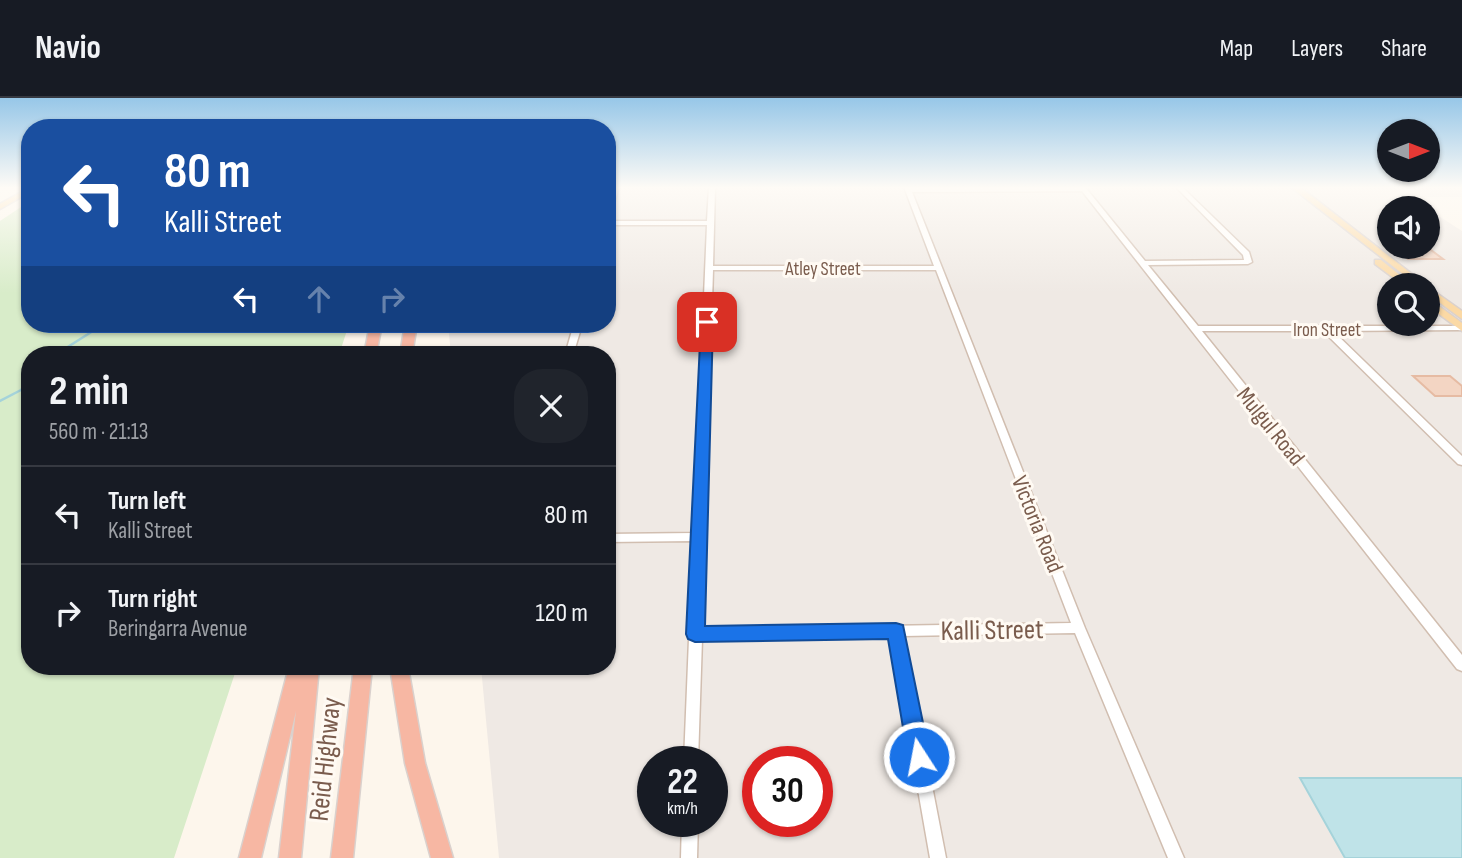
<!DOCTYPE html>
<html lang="en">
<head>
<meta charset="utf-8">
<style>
	body { margin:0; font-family:"Sofia Sans Condensed",sans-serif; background:#20242c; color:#f1f3f6; height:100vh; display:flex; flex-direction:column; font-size:26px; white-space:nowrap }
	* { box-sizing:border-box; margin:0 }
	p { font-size:23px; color:#9ea1a6 }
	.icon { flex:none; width:38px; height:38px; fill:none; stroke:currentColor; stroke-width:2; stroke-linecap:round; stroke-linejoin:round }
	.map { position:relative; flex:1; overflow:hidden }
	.side { position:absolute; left:21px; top:248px; width:595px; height:329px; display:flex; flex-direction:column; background:#171b24; border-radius:28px; box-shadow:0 2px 5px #0004 }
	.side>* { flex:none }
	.banner { position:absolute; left:21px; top:21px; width:595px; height:214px; border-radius:28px; box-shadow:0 2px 5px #0004; background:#1a4fa0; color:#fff; overflow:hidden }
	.needle { width:46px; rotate:90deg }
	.fabs { position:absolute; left:1377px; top:21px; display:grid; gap:14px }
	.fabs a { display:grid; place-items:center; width:63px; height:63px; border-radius:50%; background:#171b24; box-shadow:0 2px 5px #0004; font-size:35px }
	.speed { position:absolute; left:637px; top:648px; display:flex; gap:14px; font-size:35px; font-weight:700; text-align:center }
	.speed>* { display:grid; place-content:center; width:91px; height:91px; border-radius:50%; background:#171b24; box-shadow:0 2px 5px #0004; line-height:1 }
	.speed small { font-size:18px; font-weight:400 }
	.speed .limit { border:10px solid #d22; background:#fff; color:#111 }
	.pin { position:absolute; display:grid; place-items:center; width:60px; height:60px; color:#fff; margin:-30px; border-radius:14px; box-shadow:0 4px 10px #0006 }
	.me { position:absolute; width:77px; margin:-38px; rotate:349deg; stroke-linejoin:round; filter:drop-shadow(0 0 5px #0008) }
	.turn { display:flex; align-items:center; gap:24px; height:147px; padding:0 28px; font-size:32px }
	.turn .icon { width:91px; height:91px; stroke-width:2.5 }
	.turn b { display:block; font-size:49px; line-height:60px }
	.lanes { display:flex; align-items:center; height:66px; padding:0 28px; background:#0003; justify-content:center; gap:35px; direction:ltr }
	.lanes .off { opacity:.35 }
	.round { display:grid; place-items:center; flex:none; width:74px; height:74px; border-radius:28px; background:#20242c }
	.overview { display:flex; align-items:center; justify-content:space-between; height:119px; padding:0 28px }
	h1 { font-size:42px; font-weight:700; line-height:52px }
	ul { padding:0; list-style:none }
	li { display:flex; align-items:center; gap:21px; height:98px; padding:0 28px; border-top:2px solid #363941 }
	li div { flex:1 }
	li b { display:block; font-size:26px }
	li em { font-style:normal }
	header { display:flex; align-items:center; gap:42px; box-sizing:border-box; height:98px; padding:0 35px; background:#171b24; border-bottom:2px solid #363941 }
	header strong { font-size:33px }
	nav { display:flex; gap:38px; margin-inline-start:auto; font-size:24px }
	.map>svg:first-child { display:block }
	.industrial { fill:#efe9e4; fill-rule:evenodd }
	.green { fill:#d8ecc9 }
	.water { fill:#bfe3e8; stroke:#a5d3da; stroke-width:2 }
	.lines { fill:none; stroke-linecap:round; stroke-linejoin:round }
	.stream { stroke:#a5d3da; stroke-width:2.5 }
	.building { fill:#f3d5c3; stroke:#e6bba3; stroke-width:2 }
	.minor-casing { stroke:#d1beb0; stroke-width:3 }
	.major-casing { stroke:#dad1cd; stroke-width:3 }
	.highway-casing { stroke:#dad1cd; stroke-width:3 }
	.minor { fill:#fff; fill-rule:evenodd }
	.major { fill:#fbd9a5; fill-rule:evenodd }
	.highway { fill:#f7b7a3; fill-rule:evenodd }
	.route { fill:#1a73e8; stroke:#114b97; stroke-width:2 }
	.labels { text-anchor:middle; stroke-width:6; stroke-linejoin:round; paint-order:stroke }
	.far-street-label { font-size:19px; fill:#7a5c4d; stroke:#fffaf3 }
	.street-label { font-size:23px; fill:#7a5c4d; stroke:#fffaf3 }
	.near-street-label { font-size:28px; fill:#7a5c4d; stroke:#fffaf3 }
</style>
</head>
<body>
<header>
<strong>Navio</strong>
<nav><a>Map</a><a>Layers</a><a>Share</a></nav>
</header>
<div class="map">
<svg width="1462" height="760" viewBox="0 0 1462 760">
	<rect width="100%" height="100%" fill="#fdf6ec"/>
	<!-- industrial -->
	<path class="industrial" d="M607 89H1455L1462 93V99H1411L1427 110H1390V149H1428V111L1462 133V760H499L481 569H607V257H451L448 226H607ZM1390 187H1428V226H1390ZM653 663H712V723H653ZM758 663H817V723H758Z"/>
	<!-- green -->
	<polygon class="green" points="30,103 30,226 349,226 339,257 30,257 30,569 237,569 174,760 0,760 0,123"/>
	<!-- water -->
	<polygon class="water" points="1300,680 1462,680 1462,760 1345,760"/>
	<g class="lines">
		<!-- stream -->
		<g class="stream">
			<polyline points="55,257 104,226"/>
			<polyline points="0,303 21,292 30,283"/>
		</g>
	</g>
	<!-- building -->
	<g class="building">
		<polygon points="1392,149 1427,149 1443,161 1408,161"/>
		<polygon points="1413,278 1450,278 1462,288 1462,298 1435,298"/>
	</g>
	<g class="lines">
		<!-- minor casing -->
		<g class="minor-casing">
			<g id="minor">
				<polygon points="613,89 619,89 610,119 607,121 607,107"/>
				<path d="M709 89H715L713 168H934L904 89H1085L1145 163 1244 162 1243 157 1176 89H1182L1249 154 1252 164 1248 166 1148 167 1198 228H1462V232L1333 233 1462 358V367L1458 366 1323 233H1202L1462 557V573L1457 571 1082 93 912 94 1085 530 1184 760H1168L1075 535 903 538 946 760H930L891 538 702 541 698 663H684L693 443 607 444V436L694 435 707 127H607V123H707ZM713 172H936L1071 525 702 531Z"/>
				<polygon points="469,226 582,226 582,227 573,257 565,257 573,229 473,228"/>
				<polygon points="682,723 698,723 697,760 681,760"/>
			</g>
		</g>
		<!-- major casing -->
		<g class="major-casing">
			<g id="major">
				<polygon points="30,89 30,94 0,111 0,106"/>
				<polygon points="1291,89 1300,89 1426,187 1417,187"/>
				<polygon points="1375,162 1381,162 1412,187 1403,187 1375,166"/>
				<polygon points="1428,189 1462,213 1462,221 1428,196"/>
				<polygon points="1428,200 1462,225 1462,233 1428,208"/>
			</g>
		</g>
		<!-- highway casing -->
		<g class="highway-casing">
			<g id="highway">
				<polygon points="370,226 382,226 376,257 364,257"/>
				<polygon points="405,226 417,226 412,257 400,257"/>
				<polygon points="289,569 319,569 301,760 279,760 296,613 261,760 239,760"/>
				<polygon points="354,569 372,569 353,760 331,760"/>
				<polygon points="390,569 408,569 425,665 453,760 431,760 405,665"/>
			</g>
		</g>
		<!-- minor -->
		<use href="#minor" class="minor"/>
		<!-- major -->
		<use href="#major" class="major"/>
		<!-- highway -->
		<use href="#highway" class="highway"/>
	</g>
	<!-- sky -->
	<linearGradient id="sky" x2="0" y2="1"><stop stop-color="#97c7e8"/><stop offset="0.46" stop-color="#fefbf6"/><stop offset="1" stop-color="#fefbf6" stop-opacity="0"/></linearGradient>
	<rect width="1462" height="195" fill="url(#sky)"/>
	<!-- route -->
	<polygon class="route" points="707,220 713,224 705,528 896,525 903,527 930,659 927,666 919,669 912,666 908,659 888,541 695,544 688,541 686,536 701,224"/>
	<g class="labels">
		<!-- far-street labels -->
		<g class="far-street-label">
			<text x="823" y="177">Atley Street</text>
			<text x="1327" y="238">Iron Street</text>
		</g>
		<!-- street labels -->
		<g class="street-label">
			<text transform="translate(1271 328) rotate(51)" y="8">Mulgul Road</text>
			<text transform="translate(1038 426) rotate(68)" y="8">Victoria Road</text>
		</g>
		<!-- near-street labels -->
		<g class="near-street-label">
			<text transform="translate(992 531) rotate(-1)" y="10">Kalli Street</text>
			<text transform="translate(324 661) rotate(-84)" y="10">Reid Highway</text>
		</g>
	</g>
</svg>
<div class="fabs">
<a><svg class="needle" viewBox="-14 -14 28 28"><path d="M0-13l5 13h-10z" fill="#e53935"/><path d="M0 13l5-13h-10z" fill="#9ea1a6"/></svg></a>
<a><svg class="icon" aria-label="sound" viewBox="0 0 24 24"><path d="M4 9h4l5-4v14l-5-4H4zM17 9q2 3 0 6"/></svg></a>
<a><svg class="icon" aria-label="search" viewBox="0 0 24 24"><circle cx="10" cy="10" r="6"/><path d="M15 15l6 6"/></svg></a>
</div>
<div class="speed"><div>22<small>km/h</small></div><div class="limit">30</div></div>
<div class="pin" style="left:707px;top:224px;background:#d93025"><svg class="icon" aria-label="arrive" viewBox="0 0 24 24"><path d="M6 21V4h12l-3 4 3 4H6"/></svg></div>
<svg class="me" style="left:919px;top:659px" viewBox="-20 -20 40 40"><circle r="17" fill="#1a73e8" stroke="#fff" stroke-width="3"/><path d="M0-11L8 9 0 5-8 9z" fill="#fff"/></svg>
<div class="banner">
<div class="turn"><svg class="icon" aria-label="left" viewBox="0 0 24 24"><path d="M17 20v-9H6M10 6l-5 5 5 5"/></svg><div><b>80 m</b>Kalli Street</div></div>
<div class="lanes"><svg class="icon" aria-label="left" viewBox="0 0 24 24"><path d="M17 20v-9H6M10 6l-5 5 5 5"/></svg><svg class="icon off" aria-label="ahead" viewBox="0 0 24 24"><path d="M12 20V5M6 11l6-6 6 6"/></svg><svg class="icon off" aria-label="right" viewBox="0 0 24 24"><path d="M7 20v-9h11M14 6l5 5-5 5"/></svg></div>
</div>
<section class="side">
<div class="overview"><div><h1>2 min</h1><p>560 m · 21:13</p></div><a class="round"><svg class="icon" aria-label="close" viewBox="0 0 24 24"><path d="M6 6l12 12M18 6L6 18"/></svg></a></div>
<ul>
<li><svg class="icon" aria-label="left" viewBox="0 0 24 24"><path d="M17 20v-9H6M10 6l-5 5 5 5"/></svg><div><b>Turn left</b><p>Kalli Street</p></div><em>80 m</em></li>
<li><svg class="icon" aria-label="right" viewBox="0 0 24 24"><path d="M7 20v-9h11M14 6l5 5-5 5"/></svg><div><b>Turn right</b><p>Beringarra Avenue</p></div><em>120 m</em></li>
</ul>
</section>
</div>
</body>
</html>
